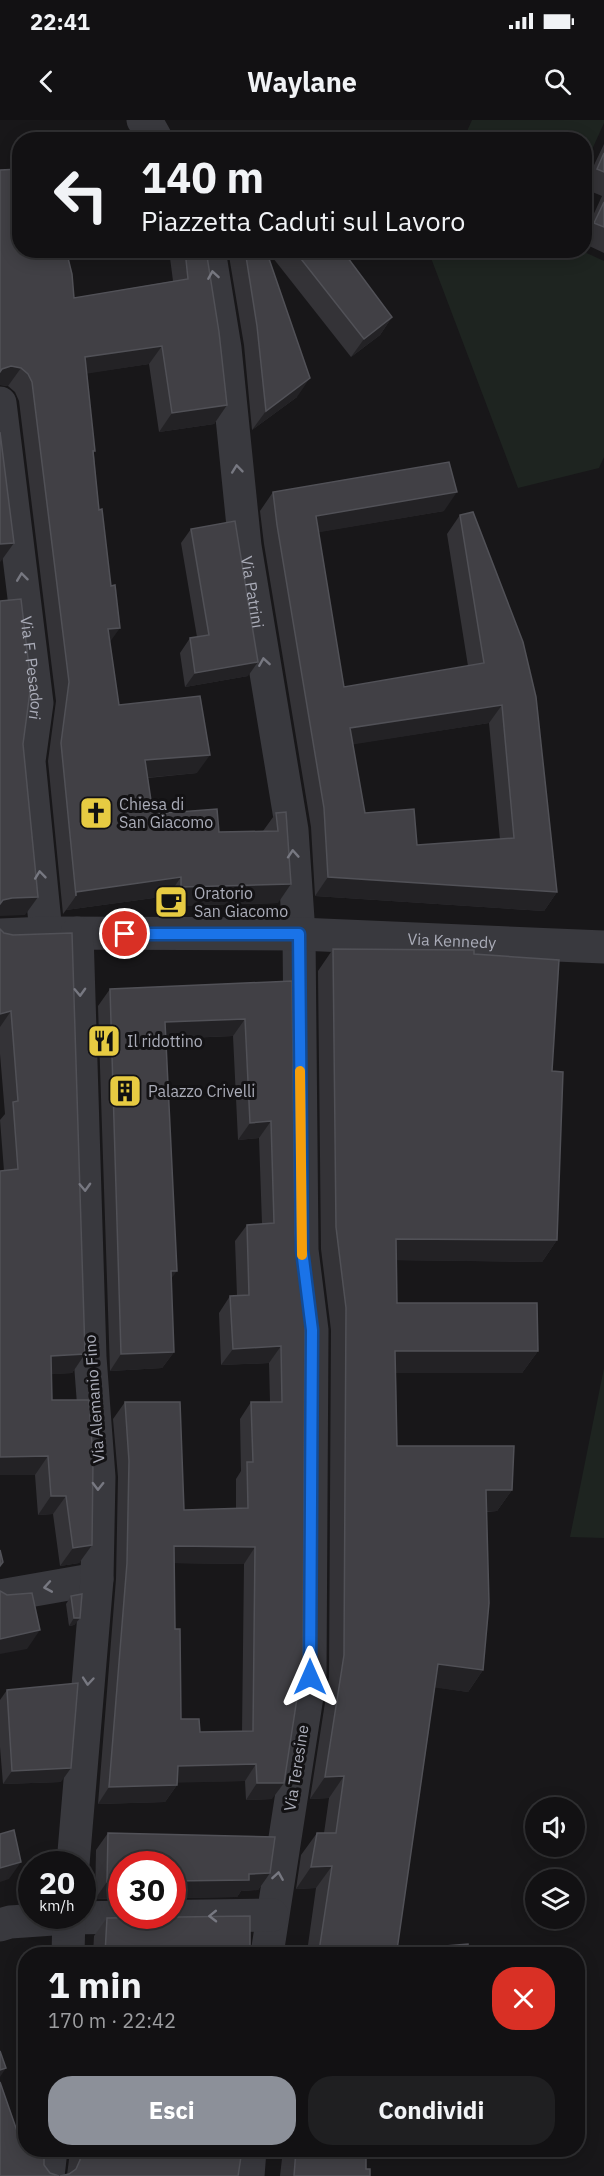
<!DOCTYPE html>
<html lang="it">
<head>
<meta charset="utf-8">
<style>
	body { margin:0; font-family:"IBM Plex Sans",sans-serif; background:#1f1f21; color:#f1f3f6; height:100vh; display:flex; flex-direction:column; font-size:22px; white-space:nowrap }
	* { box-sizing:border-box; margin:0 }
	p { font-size:20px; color:#9c9da0 }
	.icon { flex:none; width:33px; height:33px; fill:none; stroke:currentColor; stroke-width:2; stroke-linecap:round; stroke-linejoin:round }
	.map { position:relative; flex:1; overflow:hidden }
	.drawer { position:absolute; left:18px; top:1827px; width:567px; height:210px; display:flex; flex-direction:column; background:#121113; border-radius:24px; box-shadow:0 3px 15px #0003,0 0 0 2px #313133 }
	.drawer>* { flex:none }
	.top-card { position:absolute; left:12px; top:12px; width:580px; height:126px; border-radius:24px; box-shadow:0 3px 15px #0003,0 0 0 2px #313133; background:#121113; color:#f1f3f6; overflow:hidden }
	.fabs { position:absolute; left:525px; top:1677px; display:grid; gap:12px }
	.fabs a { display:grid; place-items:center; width:60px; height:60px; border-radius:50%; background:#121113; box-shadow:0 3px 15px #0003,0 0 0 2px #313133; font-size:30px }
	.speed { position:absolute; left:18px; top:1731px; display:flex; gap:12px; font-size:30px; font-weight:700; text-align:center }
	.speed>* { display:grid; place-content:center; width:78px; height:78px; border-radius:50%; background:#121113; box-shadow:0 3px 15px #0003,0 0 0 2px #313133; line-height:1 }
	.speed small { font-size:15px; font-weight:400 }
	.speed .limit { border:9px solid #d22; background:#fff; color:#111 }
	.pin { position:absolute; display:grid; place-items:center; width:51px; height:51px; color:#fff; margin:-26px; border:3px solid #fff; border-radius:50%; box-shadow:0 2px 6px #0007 }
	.me { position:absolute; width:66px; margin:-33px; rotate:0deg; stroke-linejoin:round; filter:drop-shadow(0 0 4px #0008) }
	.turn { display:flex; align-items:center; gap:21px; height:126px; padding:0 30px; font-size:27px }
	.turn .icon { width:78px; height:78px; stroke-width:2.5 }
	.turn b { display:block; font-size:42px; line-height:51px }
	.round { display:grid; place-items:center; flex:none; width:63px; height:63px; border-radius:24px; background:#1f1f21 }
	.headline { display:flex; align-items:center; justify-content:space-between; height:102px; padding:0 30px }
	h1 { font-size:36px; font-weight:800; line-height:45px }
	.action { display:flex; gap:12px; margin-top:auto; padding:12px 30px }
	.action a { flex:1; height:69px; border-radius:24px; background:#8c9099; color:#fff; font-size:24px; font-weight:800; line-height:69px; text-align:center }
	.action a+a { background:#1f1f21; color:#f1f3f6 }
	.status { display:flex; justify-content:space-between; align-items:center; height:42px; padding:0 30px; background:#121113; direction:ltr }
	.status svg { height:16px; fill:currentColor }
	header { display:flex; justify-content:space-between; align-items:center; height:78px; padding:0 30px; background:#121113; font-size:27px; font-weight:800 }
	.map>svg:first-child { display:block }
	.green { fill:#1e2420 }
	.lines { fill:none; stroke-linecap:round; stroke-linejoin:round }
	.street { stroke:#39393e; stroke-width:33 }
	.wall { fill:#343337; fill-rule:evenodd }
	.shaded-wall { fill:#232225 }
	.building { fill:#414045; stroke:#515157; stroke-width:1.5; fill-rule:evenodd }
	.oneway { stroke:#777881 }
	.route-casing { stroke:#114b97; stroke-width:15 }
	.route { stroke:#1a73e8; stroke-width:10 }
	.slow { stroke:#f59e0b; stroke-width:10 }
	.labels { text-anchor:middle; stroke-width:6; stroke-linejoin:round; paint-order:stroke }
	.street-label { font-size:16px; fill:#aaacb8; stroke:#131214 }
	.poi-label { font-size:16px; fill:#aaacb8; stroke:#131214; text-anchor:start }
</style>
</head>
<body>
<div class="status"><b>22:41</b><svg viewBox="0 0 49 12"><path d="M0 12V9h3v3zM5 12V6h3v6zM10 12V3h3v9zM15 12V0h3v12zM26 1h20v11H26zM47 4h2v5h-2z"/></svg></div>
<header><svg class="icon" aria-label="back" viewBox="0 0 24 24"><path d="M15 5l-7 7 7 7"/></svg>Waylane<svg class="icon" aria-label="search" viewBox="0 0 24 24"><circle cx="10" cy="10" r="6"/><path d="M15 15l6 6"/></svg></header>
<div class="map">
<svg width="604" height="2056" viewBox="0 0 604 2056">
	<rect width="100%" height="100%" fill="#181719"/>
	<!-- green -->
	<g class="green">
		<polygon points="472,0 604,0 604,3 585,45 585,20 445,19 449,10 464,18"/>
		<polygon points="580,130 604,141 604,337 599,348 518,368 431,138 439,131"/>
		<polygon points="604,1248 604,1418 570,1417"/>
	</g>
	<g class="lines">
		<!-- street -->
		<g class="street">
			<polyline points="143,0 148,4 157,20"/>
			<path id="s1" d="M209 130 225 228 245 426 292 710 299 814 302 1130 312 1210 310 1557 267 1834"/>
			<path id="s2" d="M0 283 37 583 29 641 46 813"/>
			<path id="s3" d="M0 815 46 813 299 814 604 827"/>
			<polyline points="0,1476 97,1459"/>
			<polyline points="73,1744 97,1459 99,1357 90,1237 77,813"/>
			<polyline points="0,1805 10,1802 68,1798 272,1795"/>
			<polyline points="68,1834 69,1796"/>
			<polyline points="48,2056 51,2030"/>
			<polyline points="248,2056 250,2030"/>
		</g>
	</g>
	<!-- wall -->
	<g class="wall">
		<polygon points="604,24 604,133 585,124 585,113 602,76 585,69 585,64"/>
		<polygon points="0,50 20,130 74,178 173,161 169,130 206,130 227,285 214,304 159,312 149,244 87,253 110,522 119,585 197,653 148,658 153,694 219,712 263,711 276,693 286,692 278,783 168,786 168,776 66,790 63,794 48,641 56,581 19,281 15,272 8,266 0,265"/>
		<polygon points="228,130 266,130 297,277 252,310 244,225"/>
		<polygon points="278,130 342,130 392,197 380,215 351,237 273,138"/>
		<path d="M273 372 444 391 318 412 344 567 468 546 447 414 460 395 557 772 544 791 315 776 311 707 264 424 260 391ZM489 603 500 720 417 725 365 693 352 624Z"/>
		<polygon points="191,409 248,556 185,567 180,533 190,518 197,517 181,423"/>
		<polygon points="0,809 85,1234 72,1253 51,1254 52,1280 92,1425 79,1443 60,1446 53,1394 38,1395 35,1355 0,1355 0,1051 4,1051 0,1000 5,994 0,934"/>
		<polygon points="333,829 474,834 552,951 557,1120 542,1142 396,1140 397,1183 538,1231 522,1253 396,1253 397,1326 512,1370 497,1391 487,1392 483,1550 468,1572 435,1567 397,1830 469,1834 294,1834 295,1832 307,1832 316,1768 296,1769 301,1735 317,1713 324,1713 329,1678 310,1679 329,1557 331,1210 321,1129 318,851"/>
		<path d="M292 861 272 1679 246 1680 245 1661 177 1662V1665L165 1682 98 1684 116 1459 118 1357 113 1299 125 1282 184 1390 236 1389V1359L241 1351 240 1299 251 1282H270L269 1243 221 1245 219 1193 230 1176H237L235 1121 247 1105 262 1104 259 1018 238 1020 233 916 166 919 171 1159 174 1232 162 1248 110 1251 98 886 110 869ZM174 1443 244 1444 242 1612H200L181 1599 175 1509Z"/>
		<polygon points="71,1476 80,1498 74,1505 69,1506 66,1484"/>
		<polygon points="7,1570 61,1662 3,1664 0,1627 0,1580"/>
		<polygon points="108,1713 270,1753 258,1770 241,1771 237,1777 95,1779 96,1730"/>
		<polygon points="107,1798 250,1834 93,1834 94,1816"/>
		<polygon points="69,2030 242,2030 67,2055 70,2032"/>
		<polygon points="283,2030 366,2030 366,2049 370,2056 280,2056"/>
	</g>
	<!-- shaded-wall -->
	<g class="shaded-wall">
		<polygon points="392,197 380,215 351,237 364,219"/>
		<polygon points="162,226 149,244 72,256 85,237"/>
		<polygon points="11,246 21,248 8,266 0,265 0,252 2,249"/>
		<polygon points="310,258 297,277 252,310 266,291"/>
		<polygon points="227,285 214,304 159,312 172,293"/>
		<polygon points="457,372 444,391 303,415 316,396"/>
		<polygon points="14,423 1,441 0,442 0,424"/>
		<polygon points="120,508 107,526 108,509"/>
		<polygon points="258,542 248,556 185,567 195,553"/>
		<polygon points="502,585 489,603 337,627 350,608"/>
		<polygon points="210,635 197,653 132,659 145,640"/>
		<polygon points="181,757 168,776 66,790 76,776 76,772"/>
		<polygon points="328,757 557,772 544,791 315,776"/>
		<polygon points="291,764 278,783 168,786 181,767"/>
		<polygon points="38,777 25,795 0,796 0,784 3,780 12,778"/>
		<polygon points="11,891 0,907 0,894"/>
		<polygon points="245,899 233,916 154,919 165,902"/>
		<polygon points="271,1001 259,1018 238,1020 250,1003"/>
		<polygon points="396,1119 557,1120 542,1142 381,1140"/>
		<polygon points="171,1151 177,1151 165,1167"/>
		<polygon points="281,1226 269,1243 221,1245 233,1229"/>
		<polygon points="395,1231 538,1231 522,1253 380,1253"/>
		<polygon points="174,1232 162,1248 110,1251 121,1234"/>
		<polygon points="85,1234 72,1253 38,1255 51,1236"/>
		<polygon points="48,1336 35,1355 0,1355 0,1337"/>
		<polygon points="486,1370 512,1370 497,1391 471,1392"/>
		<polygon points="51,1376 66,1376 53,1394 38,1395"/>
		<polygon points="92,1425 79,1443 60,1446 73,1428"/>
		<polygon points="174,1426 255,1427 244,1444 163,1443"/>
		<polygon points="74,1498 80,1498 74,1505 69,1506"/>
		<polygon points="40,1510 27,1529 0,1534 0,1519"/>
		<polygon points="438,1544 483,1550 468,1572 423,1566"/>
		<polygon points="256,1644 245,1661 166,1663 178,1646"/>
		<polygon points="71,1648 61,1662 3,1664 12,1651"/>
		<polygon points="344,1656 329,1678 310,1679 325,1657"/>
		<polygon points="257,1663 284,1663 272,1679 246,1680"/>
		<polygon points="177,1665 165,1682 98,1684 109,1667"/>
		<polygon points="21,1742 9,1759 0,1762 0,1748"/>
		<polygon points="332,1746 316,1768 296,1769 311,1747"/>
		<polygon points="270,1753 258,1770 241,1771 237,1777 172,1778 172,1761"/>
		<polygon points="107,1762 122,1762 122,1778 95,1779"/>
		<polygon points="6,1948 0,1957 0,1950"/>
	</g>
	<!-- building -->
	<g class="building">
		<polygon points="604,33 604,52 597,49"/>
		<polygon points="20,49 20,130 66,130 72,154 74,178 188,159 185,130 206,130 219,212 227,285 172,293 162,226 85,237 95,331 93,331 99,390 102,389 111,466 115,465 120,508 108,509 119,585 200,576 210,635 145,640 153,694 217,689 219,712 278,711 276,693 286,692 291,764 181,767 181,757 76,772 76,776 61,623 69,562 32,262 28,254 21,248 11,246 2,249 0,252 0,50"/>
		<polygon points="604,82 604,107 594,103"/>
		<polygon points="245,130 266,130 310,258 266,291 257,206"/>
		<polygon points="294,130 342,130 392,197 364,219"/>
		<polygon points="0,312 14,423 0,424"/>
		<path d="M449 342 457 372 316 396 344 567 484 543 460 395 473 392 523 522 536 577 557 772 328 757 324 688 277 405 273 372ZM502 585 514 718 417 725 414 689 365 693 350 608Z"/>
		<polygon points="235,401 258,542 195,553 190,518 209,515 191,409"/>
		<polygon points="21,479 31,564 23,624 38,777 12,778 3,780 0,784 0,481"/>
		<polygon points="0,809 4,813 13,815 72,813 85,1234 51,1236 52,1280 89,1280 93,1339 92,1425 73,1428 66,1376 51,1376 48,1336 0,1337 0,1051 18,1049 13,982 18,981 11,891 0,894"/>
		<polygon points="333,829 474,830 474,834 559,840 552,951 563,952 557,1120 396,1119 397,1183 537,1183 538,1231 395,1231 397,1326 514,1326 512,1370 486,1370 489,1483 483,1550 438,1544 397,1830 468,1824 469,1834 295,1834 295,1832 319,1831 332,1746 311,1747 317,1713 336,1713 344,1656 325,1657 344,1535 346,1188 336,1107"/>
		<path d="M292 861 295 1114 305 1195 303 1539 284 1663H257L256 1644 178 1646 177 1665 109 1667 127 1443 129 1341 125 1282H180L184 1390 248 1388 247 1342H253L251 1282H282L281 1226 233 1229 230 1176 249 1175 247 1105 274 1103 271 1001 250 1003 245 899 165 902 177 1151H171L174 1232 121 1234 110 869ZM174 1426 255 1427 253 1611 200 1612 199 1599H181L180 1509H175Z"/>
		<polygon points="0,1430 3,1442 0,1446"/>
		<polygon points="0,1471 7,1475 32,1473 40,1510 0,1519"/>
		<polygon points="82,1474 80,1498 74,1498 71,1476"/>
		<polygon points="78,1563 71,1648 12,1651 7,1570"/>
		<polygon points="14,1710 21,1742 0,1748 0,1714"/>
		<polygon points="108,1713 275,1717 270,1753 249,1754 249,1760 172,1761 172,1744 122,1744 122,1762 107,1762"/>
		<polygon points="250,1796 250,1834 105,1834 107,1798"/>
		<polygon points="0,1931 6,1948 0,1950"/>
		<polygon points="0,1962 24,2031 31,2030 44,2030 44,2045 50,2053 59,2056 0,2056"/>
		<polygon points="81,2030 242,2030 238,2056 60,2056 69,2054 76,2049 80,2040"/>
		<polygon points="296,2030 366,2030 366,2049 370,2049 370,2056 294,2056"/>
	</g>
	<!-- one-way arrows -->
	<defs><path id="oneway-chevron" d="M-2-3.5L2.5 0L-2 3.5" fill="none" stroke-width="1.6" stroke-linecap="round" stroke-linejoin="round" transform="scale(1.5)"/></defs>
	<g class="oneway">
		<use href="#oneway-chevron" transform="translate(213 155) rotate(-99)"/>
		<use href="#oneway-chevron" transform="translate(237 349) rotate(-96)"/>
		<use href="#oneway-chevron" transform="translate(22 457) rotate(-97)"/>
		<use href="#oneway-chevron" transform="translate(264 542) rotate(-99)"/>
		<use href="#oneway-chevron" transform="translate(293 734) rotate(-94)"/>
		<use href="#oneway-chevron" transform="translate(40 755) rotate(-96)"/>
		<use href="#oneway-chevron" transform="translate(80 872) rotate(88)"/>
		<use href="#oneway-chevron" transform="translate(85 1067) rotate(88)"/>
		<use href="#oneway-chevron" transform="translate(98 1366) rotate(91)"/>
		<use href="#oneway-chevron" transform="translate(48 1467) rotate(170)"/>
		<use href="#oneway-chevron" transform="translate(88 1561) rotate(95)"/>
		<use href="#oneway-chevron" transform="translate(278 1756) rotate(-81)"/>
		<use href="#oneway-chevron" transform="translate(213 1796) rotate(179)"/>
	</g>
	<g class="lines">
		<!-- route casing -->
		<g class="route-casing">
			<polyline id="route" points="125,814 299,814 302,1130 312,1210 310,1557"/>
		</g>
		<!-- route -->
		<use href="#route" class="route"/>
		<!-- slow -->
		<polyline class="slow" points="300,951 302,1135"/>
	</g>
	<!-- icons -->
	<defs>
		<g id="church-square" transform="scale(1.725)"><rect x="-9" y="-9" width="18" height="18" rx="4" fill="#e7cb42" stroke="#131214"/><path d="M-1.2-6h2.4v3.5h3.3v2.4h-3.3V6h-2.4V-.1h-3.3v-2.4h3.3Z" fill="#111"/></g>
		<g id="cafe-square" transform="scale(1.725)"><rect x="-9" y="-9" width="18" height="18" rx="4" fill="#e7cb42" stroke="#131214"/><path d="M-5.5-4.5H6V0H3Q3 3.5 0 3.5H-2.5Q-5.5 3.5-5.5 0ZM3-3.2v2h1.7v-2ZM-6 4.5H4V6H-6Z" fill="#111"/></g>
		<g id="restaurant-square" transform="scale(1.725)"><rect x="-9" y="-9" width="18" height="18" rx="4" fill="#e7cb42" stroke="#131214"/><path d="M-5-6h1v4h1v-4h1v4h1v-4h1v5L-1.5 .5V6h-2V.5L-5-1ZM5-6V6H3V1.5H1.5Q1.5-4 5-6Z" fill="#111"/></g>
		<g id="building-square" transform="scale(1.725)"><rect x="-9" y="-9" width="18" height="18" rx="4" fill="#e7cb42" stroke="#131214"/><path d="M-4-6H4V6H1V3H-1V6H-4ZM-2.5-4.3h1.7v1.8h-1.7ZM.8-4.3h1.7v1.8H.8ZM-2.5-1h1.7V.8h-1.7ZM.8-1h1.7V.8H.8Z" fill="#111"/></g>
	</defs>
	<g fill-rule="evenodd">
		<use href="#church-square" x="96" y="693"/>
		<use href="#cafe-square" x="171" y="782"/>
		<use href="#restaurant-square" x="104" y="921"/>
		<use href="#building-square" x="125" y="971"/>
	</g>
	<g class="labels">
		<!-- street labels -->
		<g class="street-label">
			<text dy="6" stroke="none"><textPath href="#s1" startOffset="345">Via Patrini</textPath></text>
			<text dy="6" stroke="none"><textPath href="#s2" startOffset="267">Via F. Pesadori</textPath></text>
			<text dy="6" stroke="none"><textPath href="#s3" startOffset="452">Via Kennedy</textPath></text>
			<text transform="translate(94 1279) rotate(-94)" y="6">Via Alemanio Fino</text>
			<text transform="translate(296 1648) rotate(-81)" y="6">Via Teresine</text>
		</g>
		<!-- poi labels -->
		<g class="poi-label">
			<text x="119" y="690">Chiesa di<tspan x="119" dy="18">San Giacomo</tspan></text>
			<text x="194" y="779">Oratorio<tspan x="194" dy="18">San Giacomo</tspan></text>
			<text x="127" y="927">Il ridottino</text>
			<text x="148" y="977">Palazzo Crivelli</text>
		</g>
	</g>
</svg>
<div class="fabs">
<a><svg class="icon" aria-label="sound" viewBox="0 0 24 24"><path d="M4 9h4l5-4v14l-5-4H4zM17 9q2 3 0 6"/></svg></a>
<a><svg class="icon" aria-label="layers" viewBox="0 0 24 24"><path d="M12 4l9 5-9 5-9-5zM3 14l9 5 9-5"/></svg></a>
</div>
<div class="speed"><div>20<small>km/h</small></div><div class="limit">30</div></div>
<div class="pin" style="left:125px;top:814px;background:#d93025"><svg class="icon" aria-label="arrive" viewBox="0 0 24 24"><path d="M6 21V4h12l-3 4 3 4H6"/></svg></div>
<svg class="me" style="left:310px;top:1557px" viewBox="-20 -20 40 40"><path d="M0-17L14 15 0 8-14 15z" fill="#1a73e8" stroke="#fff" stroke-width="4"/></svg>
<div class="top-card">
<div class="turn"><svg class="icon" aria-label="left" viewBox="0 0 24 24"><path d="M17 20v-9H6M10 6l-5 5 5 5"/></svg><div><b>140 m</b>Piazzetta Caduti sul Lavoro</div></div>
</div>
<section class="drawer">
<div class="headline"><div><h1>1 min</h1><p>170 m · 22:42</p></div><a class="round" style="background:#d93025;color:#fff"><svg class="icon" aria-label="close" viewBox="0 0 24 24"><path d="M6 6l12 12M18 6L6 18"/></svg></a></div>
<div class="action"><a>Esci</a><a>Condividi</a></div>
</section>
</div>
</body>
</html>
